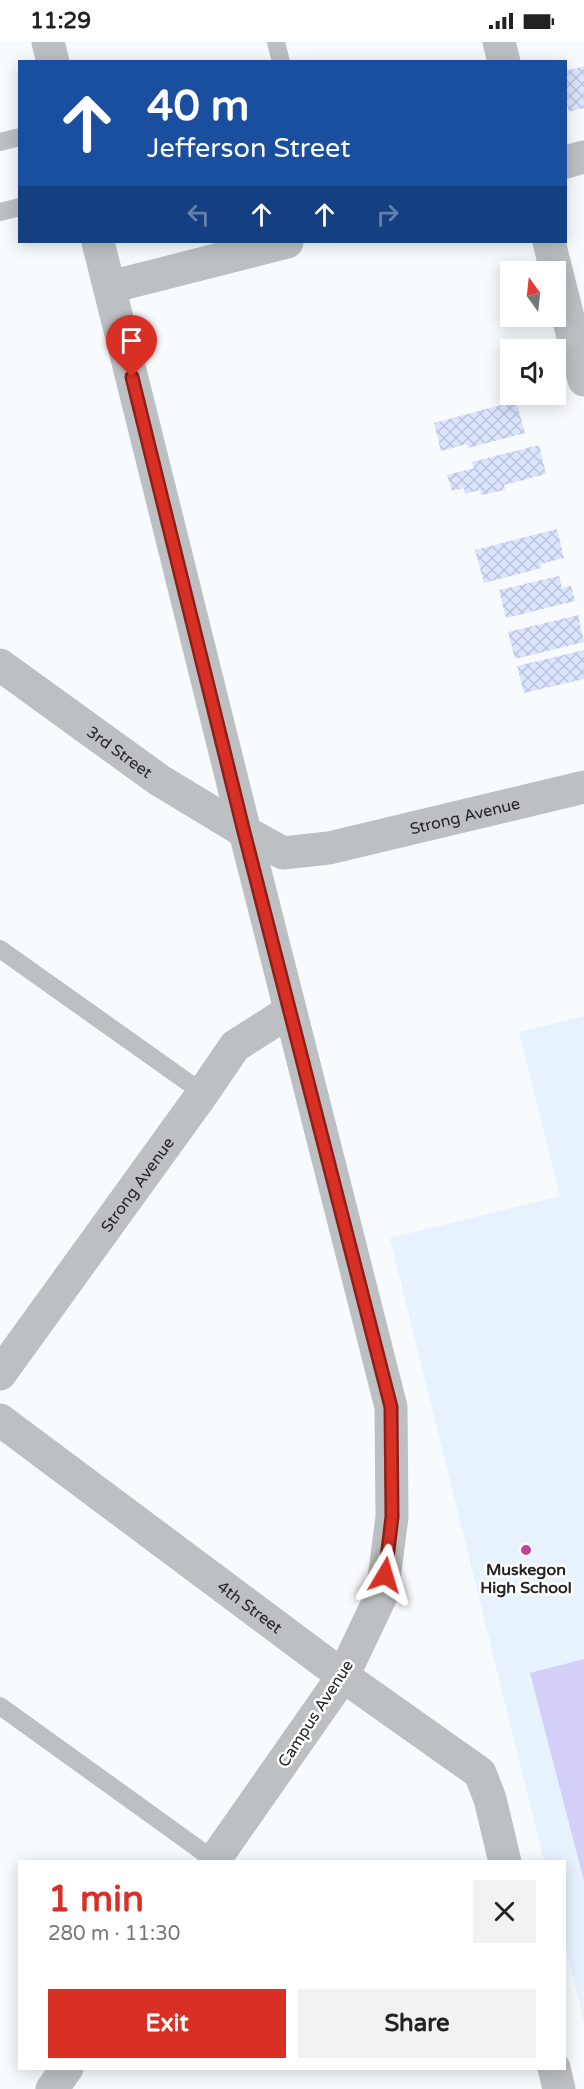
<!DOCTYPE html>
<html lang="en">
<head>
<meta charset="utf-8">
<style>
	body { margin:0; font-family:"Varela Round",sans-serif; background:#f2f2f2; color:#222; height:100vh; display:flex; flex-direction:column; font-size:22px; white-space:nowrap }
	* { box-sizing:border-box; margin:0 }
	p { font-size:20px; color:#767676 }
	.icon { flex:none; width:33px; height:33px; fill:none; stroke:currentColor; stroke-width:2; stroke-linecap:round; stroke-linejoin:round }
	.map { position:relative; flex:1; overflow:hidden }
	.details { position:absolute; left:18px; top:1818px; width:548px; height:210px; display:flex; flex-direction:column; background:#fff; border-radius:0px; box-shadow:0 3px 15px #0003 }
	.details>* { flex:none }
	.hud { position:absolute; left:18px; top:18px; width:549px; height:183px; border-radius:0px; box-shadow:0 3px 15px #0003; background:#1a4fa0; color:#fff; overflow:hidden }
	.needle { width:39px; rotate:345deg }
	.fabs { position:absolute; left:500px; top:219px; display:grid; gap:12px }
	.fabs a { display:grid; place-items:center; width:66px; height:66px; border-radius:0px; background:#fff; box-shadow:0 3px 15px #0003; font-size:30px }
	.pin { position:absolute; display:grid; place-items:center; width:51px; height:51px; color:#fff; margin:-62px -26px; border-radius:50% 50% 50% 0; rotate:-45deg; box-shadow:0 0 6px #0007 }
	.pin .icon { rotate:45deg }
	.me { position:absolute; width:66px; margin:-33px; rotate:7deg; stroke-linejoin:round; filter:drop-shadow(0 0 4px #0008) }
	.turn { display:flex; align-items:center; gap:21px; height:126px; padding:0 30px; font-size:27px }
	.turn .icon { width:78px; height:78px; stroke-width:2.5 }
	.turn b { display:block; font-size:42px; line-height:51px }
	.lanes { display:flex; align-items:center; height:57px; padding:0 30px; background:#0003; justify-content:center; gap:30px; direction:ltr }
	.lanes .off { opacity:.35 }
	.round { display:grid; place-items:center; flex:none; width:63px; height:63px; border-radius:0px; background:#f2f2f2 }
	.summary { display:flex; align-items:center; justify-content:space-between; height:102px; padding:0 30px }
	h1 { font-size:36px; font-weight:800; line-height:45px; color:#d93025 }
	.cta { display:flex; gap:12px; margin-top:auto; padding:12px 30px }
	.cta a { flex:1; height:69px; border-radius:0px; background:#d93025; color:#fff; font-size:24px; font-weight:800; line-height:69px; text-align:center }
	.cta a+a { background:#f2f2f2; color:#222 }
	.status { display:flex; justify-content:space-between; align-items:center; height:42px; padding:0 30px; background:#fff; direction:ltr }
	.status svg { height:16px; fill:currentColor }
	.map>svg:first-child { display:block }
	.built { fill:#e8f2fe }
	.park { fill:#d4cff8 }
	.building { fill:url(#building-cross-hatch) }
	.lines { fill:none; stroke-linecap:round; stroke-linejoin:round }
	.service { stroke:#bdc0c2; stroke-width:18 }
	.minor { stroke:#bdc0c2; stroke-width:33 }
	.tertiary { stroke:#bdc0c2; stroke-width:33 }
	.route-casing { stroke:#8d1f18; stroke-width:15 }
	.route { stroke:#d93025; stroke-width:10 }
	.poi-dot { fill:#c14596; stroke:#fff; stroke-width:2 }
	.labels { text-anchor:middle; stroke-width:5; stroke-linejoin:round; paint-order:stroke }
	.street-label { font-size:16px; fill:#222325; stroke:#fff }
	.poi-label { font-size:16px; font-weight:bold; fill:#222325; stroke:#fff }
</style>
</head>
<body>
<div class="status"><b>11:29</b><svg viewBox="0 0 49 12"><path d="M0 12V9h3v3zM5 12V6h3v6zM10 12V3h3v9zM15 12V0h3v12zM26 1h20v11H26zM47 4h2v5h-2z"/></svg></div>
<div class="map">
<svg width="584" height="2047" viewBox="0 0 584 2047">
	<defs>
		<pattern id="building-cross-hatch" width="8" height="8" patternUnits="userSpaceOnUse" patternTransform="scale(1.5)"><rect width="8" height="8" fill="#dbe4fe"/><path d="M0 0l8 8M0 8l8-8" fill="none" stroke="#bcc3da"/></pattern>
	</defs>
	<rect width="100%" height="100%" fill="#f8fbfe"/>
	<!-- built -->
	<polygon class="built" points="584,974 584,1980 564,1899 564,1820 544,1819 390,1196 560,1154 519,990"/>
	<!-- park -->
	<polygon class="park" points="584,1617 584,1839 530,1631"/>
	<!-- building -->
	<g class="building">
		<polygon points="584,24 584,66 569,70 566,58 566,29"/>
		<polygon points="516,359 525,391 468,406 467,402 441,409 434,381"/>
		<polygon points="539,403 546,432 504,443 505,448 481,453 480,448 465,452 464,446 452,449 447,433 474,426 472,420"/>
		<polygon points="557,487 564,516 540,522 541,526 484,541 475,508"/>
		<polygon points="559,534 562,546 571,544 575,559 506,576 499,548"/>
		<polygon points="578,573 584,600 515,617 508,590"/>
		<polygon points="584,608 584,637 524,651 517,624"/>
	</g>
	<g class="lines">
		<!-- service -->
		<g class="service">
			<polyline points="276,0 281,20"/>
			<polyline points="0,100 20,95"/>
			<polyline points="0,170 20,165"/>
			<polyline points="0,907 203,1051"/>
			<polyline points="0,1664 214,1818"/>
		</g>
		<!-- minor -->
		<g class="minor">
			<polyline points="48,0 53,20"/>
			<polyline points="566,120 584,115"/>
			<polyline points="98,200 245,790 391,1365 392,1475 382,1552 343,1634 213,1820"/>
			<polyline points="110,245 287,200"/>
			<path id="s1" d="M0 623 159 738 245 790 283 811 329 806 584 745"/>
			<path id="s2" d="M0 1332 203 1051 235 1004 290 969"/>
			<path id="s3" d="M0 1378 343 1634 480 1731 490 1757 505 1820"/>
			<polyline points="554,2026 559,2047"/>
			<polyline points="52,2047 67,2026"/>
		</g>
		<!-- tertiary -->
		<g class="tertiary">
			<polyline points="499,0 504,20"/>
			<polyline points="549,200 584,338"/>
		</g>
	</g>
	<g class="lines">
		<!-- route casing -->
		<g class="route-casing">
			<polyline id="route" points="132,335 244,790 391,1365 392,1475 385,1533"/>
		</g>
		<!-- route -->
		<use href="#route" class="route"/>
	</g>
	<!-- markers -->
	<circle class="poi-dot" cx="526" cy="1508" r="6"/>
	<g class="labels">
		<!-- street labels -->
		<g class="street-label">
			<text dy="6" stroke="none"><textPath href="#s1" startOffset="148">3rd Street</textPath></text>
			<text dy="6" stroke="none"><textPath href="#s1" startOffset="526">Strong Avenue</textPath></text>
			<text dy="6" stroke="none"><textPath href="#s2" startOffset="234">Strong Avenue</textPath></text>
			<text dy="6" stroke="none"><textPath href="#s3" startOffset="312">4th Street</textPath></text>
			<text transform="translate(315 1671) rotate(-57)" y="6">Campus Avenue</text>
		</g>
		<!-- poi labels -->
		<g class="poi-label">
			<text x="526" y="1533">Muskegon<tspan x="526" dy="18">High School</tspan></text>
		</g>
	</g>
</svg>
<div class="fabs">
<a><svg class="needle" viewBox="-14 -14 28 28"><path d="M0-13l5 13h-10z" fill="#e53935"/><path d="M0 13l5-13h-10z" fill="#767676"/></svg></a>
<a><svg class="icon" aria-label="sound" viewBox="0 0 24 24"><path d="M4 9h4l5-4v14l-5-4H4zM17 9q2 3 0 6"/></svg></a>
</div>
<div class="pin" style="left:132px;top:335px;background:#d93025"><svg class="icon" aria-label="arrive" viewBox="0 0 24 24"><path d="M6 21V4h12l-3 4 3 4H6"/></svg></div>
<svg class="me" style="left:385px;top:1533px" viewBox="-20 -20 40 40"><path d="M0-17L14 15 0 8-14 15z" fill="#d93025" stroke="#fff" stroke-width="4"/></svg>
<div class="hud">
<div class="turn"><svg class="icon" aria-label="ahead" viewBox="0 0 24 24"><path d="M12 20V5M6 11l6-6 6 6"/></svg><div><b>40 m</b>Jefferson Street</div></div>
<div class="lanes"><svg class="icon off" aria-label="left" viewBox="0 0 24 24"><path d="M17 20v-9H6M10 6l-5 5 5 5"/></svg><svg class="icon" aria-label="ahead" viewBox="0 0 24 24"><path d="M12 20V5M6 11l6-6 6 6"/></svg><svg class="icon" aria-label="ahead" viewBox="0 0 24 24"><path d="M12 20V5M6 11l6-6 6 6"/></svg><svg class="icon off" aria-label="right" viewBox="0 0 24 24"><path d="M7 20v-9h11M14 6l5 5-5 5"/></svg></div>
</div>
<section class="details">
<div class="summary"><div><h1>1 min</h1><p>280 m · 11:30</p></div><a class="round"><svg class="icon" aria-label="close" viewBox="0 0 24 24"><path d="M6 6l12 12M18 6L6 18"/></svg></a></div>
<div class="cta"><a>Exit</a><a>Share</a></div>
</section>
</div>
</body>
</html>
